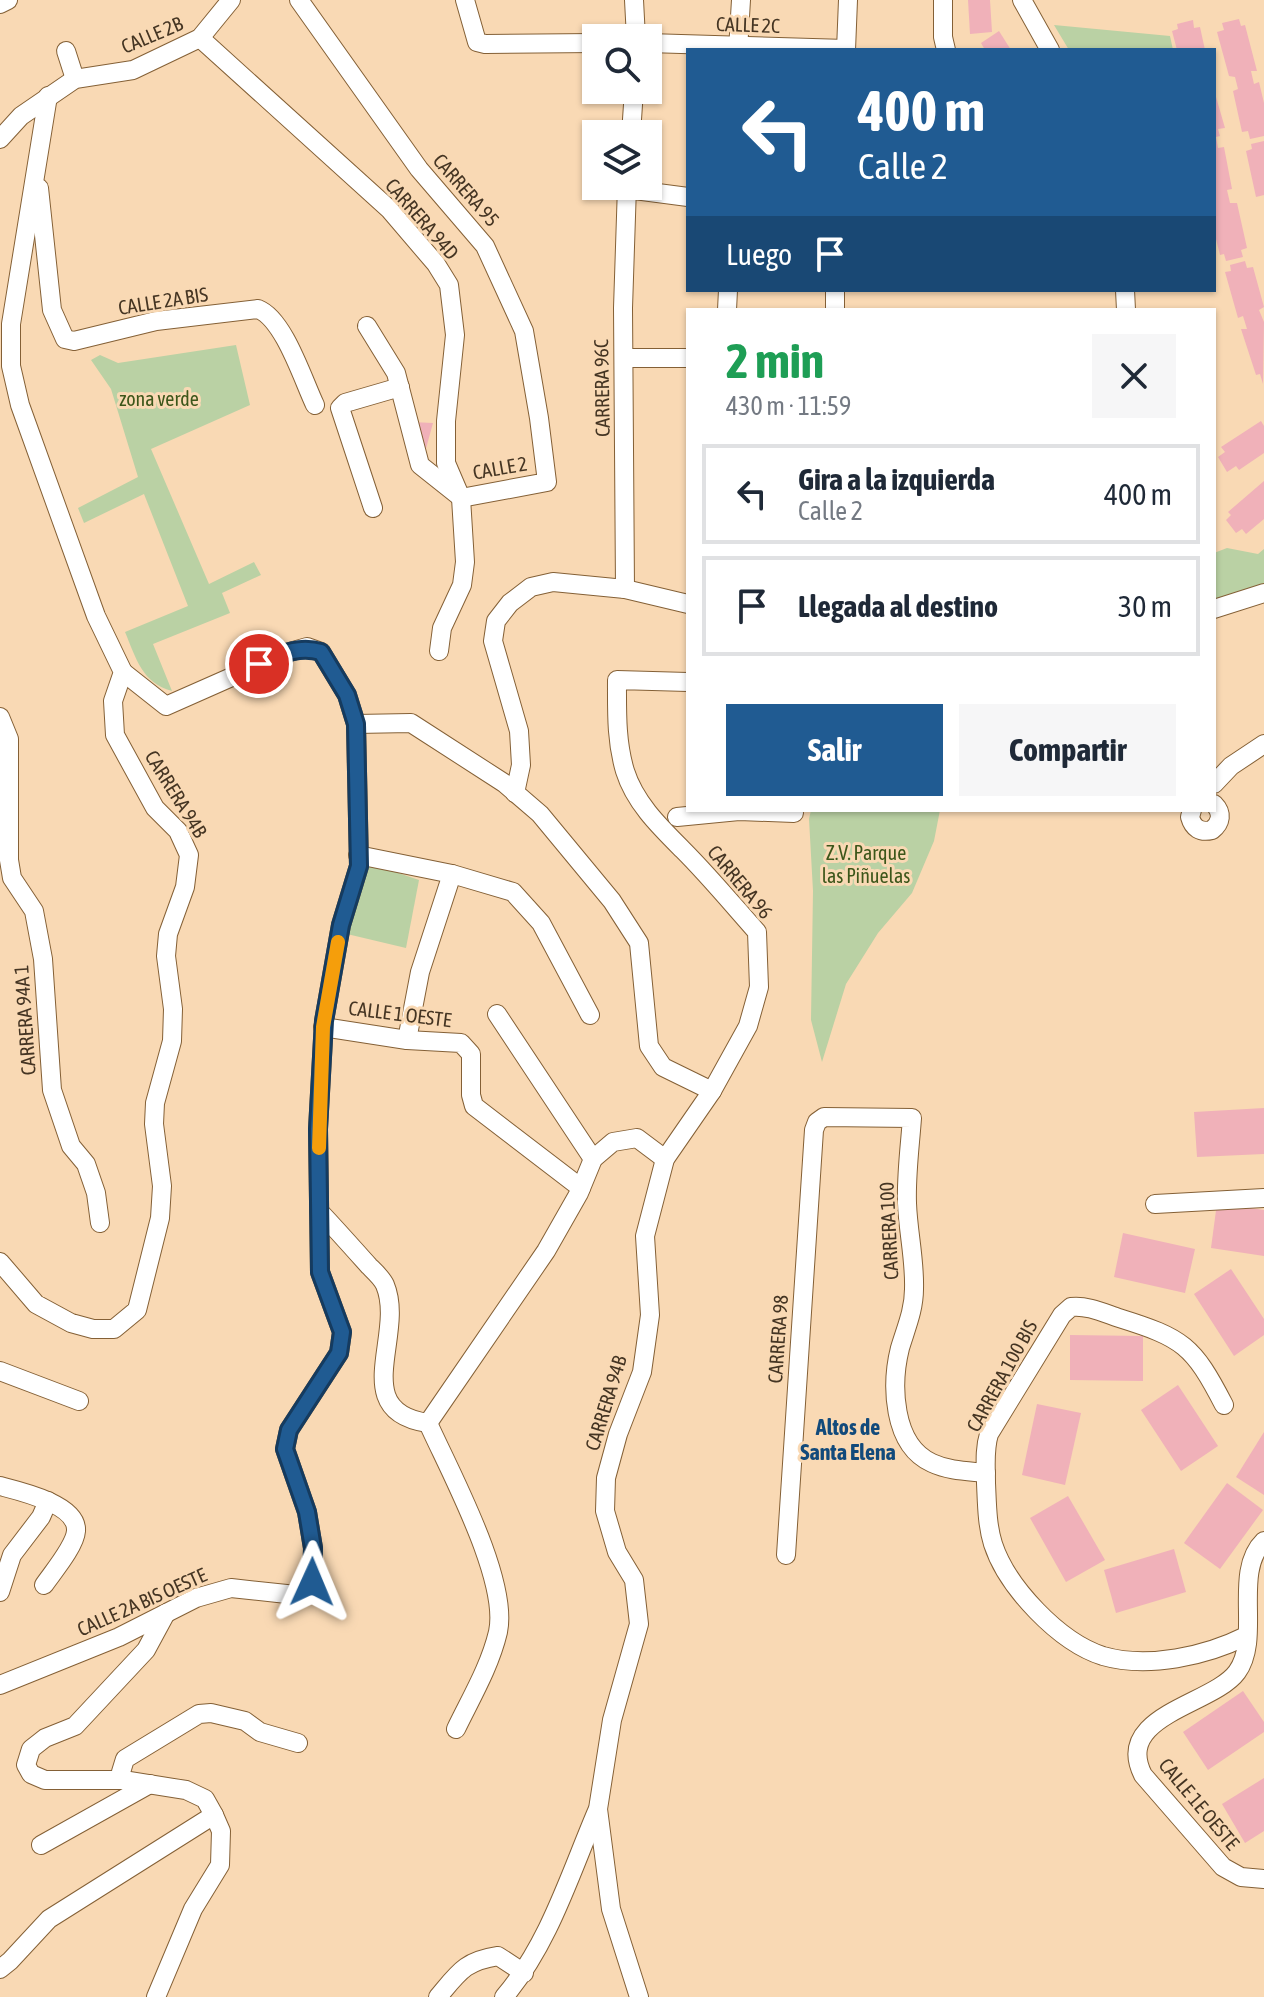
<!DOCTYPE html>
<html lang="es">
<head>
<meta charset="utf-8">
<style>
	body { margin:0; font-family:"Asap Condensed",sans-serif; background:#f6f6f7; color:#1f2937; height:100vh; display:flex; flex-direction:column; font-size:30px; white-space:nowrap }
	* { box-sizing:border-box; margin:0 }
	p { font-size:26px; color:#747a83 }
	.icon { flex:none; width:44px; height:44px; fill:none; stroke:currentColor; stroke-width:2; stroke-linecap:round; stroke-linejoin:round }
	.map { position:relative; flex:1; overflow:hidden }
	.drawer { position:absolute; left:686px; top:308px; width:530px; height:504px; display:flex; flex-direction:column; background:#fff; border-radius:0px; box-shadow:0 2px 6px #0004 }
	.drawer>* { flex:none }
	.banner { position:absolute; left:686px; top:48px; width:530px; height:244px; border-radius:0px; box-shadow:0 2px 6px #0004; background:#205b92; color:#fff; overflow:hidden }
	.tools { position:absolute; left:582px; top:24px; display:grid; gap:16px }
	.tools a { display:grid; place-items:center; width:80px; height:80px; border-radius:0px; background:#fff; box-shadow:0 2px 6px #0004; font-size:40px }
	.pin { position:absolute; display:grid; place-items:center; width:68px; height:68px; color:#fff; margin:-34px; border:4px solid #fff; border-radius:50%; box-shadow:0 2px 8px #0007 }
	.me { position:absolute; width:88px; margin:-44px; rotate:1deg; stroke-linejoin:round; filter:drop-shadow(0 0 6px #0008) }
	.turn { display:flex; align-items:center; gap:28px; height:168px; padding:0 40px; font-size:36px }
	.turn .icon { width:104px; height:104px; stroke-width:2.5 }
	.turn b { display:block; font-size:56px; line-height:68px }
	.then { display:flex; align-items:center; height:76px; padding:0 40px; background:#0003; gap:16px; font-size:30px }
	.round { display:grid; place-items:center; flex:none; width:84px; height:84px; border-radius:0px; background:#f6f6f7 }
	.summary { display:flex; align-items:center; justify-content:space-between; height:136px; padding:0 40px }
	h1 { font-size:48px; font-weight:700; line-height:60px; color:#1e9e55 }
	.primary-button { display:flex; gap:16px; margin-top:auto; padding:16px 40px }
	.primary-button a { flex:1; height:92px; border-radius:0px; background:#205b92; color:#fff; font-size:32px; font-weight:700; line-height:92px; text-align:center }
	.primary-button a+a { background:#f6f6f7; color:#1f2937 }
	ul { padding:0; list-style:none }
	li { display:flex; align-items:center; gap:24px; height:100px; margin:0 16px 12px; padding:0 24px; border:4px solid #e0e1e3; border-radius:0px }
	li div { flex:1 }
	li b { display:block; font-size:30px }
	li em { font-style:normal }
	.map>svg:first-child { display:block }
	.green { fill:#bad1a4 }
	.building { fill:#f0b1b9 }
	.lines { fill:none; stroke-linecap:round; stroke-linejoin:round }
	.minor-casing { stroke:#846036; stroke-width:20 }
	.minor { stroke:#fff; stroke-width:18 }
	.route-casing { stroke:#153b5f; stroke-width:20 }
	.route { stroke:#205b92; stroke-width:14 }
	.slow { stroke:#f59e0b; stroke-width:14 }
	.labels { text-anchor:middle; stroke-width:6; stroke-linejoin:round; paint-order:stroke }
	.street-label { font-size:20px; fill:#453523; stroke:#f9d9b4 }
	.park-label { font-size:20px; fill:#3c561a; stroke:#f9d9b4 }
	.neighbourhood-label { font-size:22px; font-weight:bold; fill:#124a7b; stroke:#f9d9b4 }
</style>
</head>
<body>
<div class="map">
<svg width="1264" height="1997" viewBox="0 0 1264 1997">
	<rect width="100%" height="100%" fill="#f9d9b4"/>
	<!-- green -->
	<g class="green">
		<polygon points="1054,25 1170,36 1173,50 1069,50"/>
		<path d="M236 345 250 405 151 449 209 584 254 562 261 575 222 593 230 613 153 644 172 691C142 683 136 658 125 632L188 606 144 494 84 523 78 508 138 477 111 389 91 360 100 355 118 363Z"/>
		<polygon points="1227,548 1258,554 1264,549 1264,590 1214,607 1214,553"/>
		<polygon points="811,810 940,810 934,841 912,893 878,933 846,984 822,1062 811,1020 813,891 809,819"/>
		<polygon points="369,863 419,880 406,948 347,934"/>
	</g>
	<!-- building -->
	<g class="building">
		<polygon points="968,0 990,0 992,32 970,34"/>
		<polygon points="1239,19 1241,26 1245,25 1257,71 1251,71 1254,84 1259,82 1264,103 1264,136 1250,139 1248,131 1242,132 1233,91 1238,89 1235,77 1229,76 1217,32 1224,30 1222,23"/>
		<polygon points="1193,20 1194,28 1200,27 1205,50 1177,50 1172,31 1178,29 1177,24"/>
		<polygon points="999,31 1011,50 985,50 981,43"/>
		<polygon points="1214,90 1225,128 1218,129 1220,136 1216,137 1218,148 1224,147 1232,189 1227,190 1230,203 1237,203 1247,248 1241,250 1243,257 1226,261 1224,254 1220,255 1214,231"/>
		<polygon points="1264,141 1264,195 1256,197 1246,151 1252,149 1251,144"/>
		<polygon points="1245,261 1247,268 1253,267 1264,307 1259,310 1264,322 1263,384 1260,374 1256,375 1241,329 1247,329 1243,316 1238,318 1225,272 1231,271 1230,265"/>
		<polygon points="1261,421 1264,426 1264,453 1239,470 1236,466 1227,472 1218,457 1225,452 1221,447"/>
		<polygon points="412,422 433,423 422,463"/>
		<polygon points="1264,481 1264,519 1246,534 1242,529 1236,533 1226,520 1231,515 1228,512"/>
		<polygon points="1264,1108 1264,1154 1197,1157 1194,1112"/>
		<polygon points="1217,1203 1264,1210 1264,1256 1211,1248"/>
		<polygon points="1123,1233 1195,1249 1185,1293 1114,1277"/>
		<polygon points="1231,1269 1264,1319 1264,1335 1234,1356 1194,1294"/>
		<polygon points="1070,1335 1143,1336 1143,1381 1070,1380"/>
		<polygon points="1178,1385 1218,1446 1181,1471 1141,1410"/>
		<polygon points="1037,1404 1081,1413 1065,1485 1022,1475"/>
		<polygon points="1264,1432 1264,1495 1236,1477"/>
		<polygon points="1227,1483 1263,1510 1220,1569 1184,1543"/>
		<polygon points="1068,1496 1105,1560 1066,1582 1030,1518"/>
		<polygon points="1174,1549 1186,1592 1116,1613 1104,1570"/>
		<polygon points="1243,1691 1264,1722 1264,1732 1208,1770 1183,1732"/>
		<polygon points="1264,1778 1264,1831 1245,1843 1222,1804"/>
	</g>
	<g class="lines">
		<!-- minor casing -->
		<g class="minor-casing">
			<g id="minor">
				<polyline points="299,0 419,169 485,246 524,331 539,418 547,482 461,498"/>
				<polyline points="465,0 477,42 485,44 596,43"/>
				<polyline points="634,0 636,38"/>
				<polyline points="943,0 943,37 946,50"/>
				<polyline points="1022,0 1050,50"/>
				<polyline points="0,4 8,0"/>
				<polyline points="200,38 389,209 436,264 449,285 455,335 446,421 446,463 461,498 465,562 462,585 442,628 439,651"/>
				<polyline points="648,43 846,49"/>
				<polyline points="738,50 741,0"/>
				<polyline points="846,50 848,0"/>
				<polyline points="66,51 75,79"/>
				<polyline points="631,134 634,90"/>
				<polyline points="0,139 21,116 75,79 133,70 200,38 231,0"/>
				<path d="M39 188 52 310 65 339 74 341 156 321 258 309C284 319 303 380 315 405"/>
				<polyline points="627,189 688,197"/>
				<polyline points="1125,290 1126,310"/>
				<polyline points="727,310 728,290"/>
				<polyline points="835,310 835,290"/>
				<polyline points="367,326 396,373 420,465 459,496"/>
				<polyline points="624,358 688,358"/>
				<polyline points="373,508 340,408 345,403 400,387"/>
				<polyline points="625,589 623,308 627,186"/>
				<polyline points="1214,609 1264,593"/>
				<polyline points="0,717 9,739 9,860 12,878 34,911 43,959 52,1090 71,1146 86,1164 96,1193 100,1223"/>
				<polyline points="356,724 411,723 504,783 540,814 612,901 639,943 649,1046 663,1067 712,1091"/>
				<polyline points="1214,784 1231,766 1264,744"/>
				<polyline points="515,793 521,765 519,731 493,641 496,621 510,603 531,587 553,582 625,589 688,604"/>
				<path d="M1192 810 1190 817C1193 828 1200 833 1212 830 1221 823 1223 813 1214 804"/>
				<polyline points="677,817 739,811 794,813"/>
				<polyline points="358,855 452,874 513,892 541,923 590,1015"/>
				<polyline points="497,1014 593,1159"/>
				<polyline points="323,1027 407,1040 461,1043 471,1054 471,1095 474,1106 581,1188"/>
				<polyline points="407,1040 420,972 452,874"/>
				<polyline points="1155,1204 1264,1198"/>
				<path d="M319 1211C336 1229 352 1247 369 1266 374 1271 382 1278 385 1285 406 1335 347 1411 428 1423"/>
				<polyline points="0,1262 36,1304 71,1323 93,1329 114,1329 137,1310 160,1218 162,1186 154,1124 155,1103 172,1041 173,1009 166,956 168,934 185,887 189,855 178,831 155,808 115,735 113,701 123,672 96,616 20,405 11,366 11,324 48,96"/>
				<polyline points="0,1371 79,1401"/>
				<path d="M1224 1405C1193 1345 1183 1338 1119 1318 1104 1313 1087 1305 1071 1307L1062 1315 989 1434C984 1450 986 1466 986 1483 987 1504 987 1525 993 1544 1007 1587 1059 1642 1103 1656 1148 1669 1206 1656 1246 1636"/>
				<polyline points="428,1423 546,1251 579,1193 593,1159 613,1142 637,1138 665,1159"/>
				<path d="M428 1423C450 1472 509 1580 498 1632 490 1666 471 1698 456 1729"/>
				<path d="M0 1486C19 1491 78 1504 76 1531 75 1546 53 1572 44 1585"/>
				<path d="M1264 1541C1232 1572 1262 1638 1237 1672 1213 1705 1113 1715 1143 1775L1223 1867 1241 1877 1264 1879"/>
				<path d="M786 1555 814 1130 817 1122 824 1117 912 1118C910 1146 906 1175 907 1203 908 1232 915 1260 914 1289 914 1310 906 1328 900 1348 891 1384 892 1445 932 1463 949 1471 968 1471 986 1473"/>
				<polyline points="0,1592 12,1555 41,1517 48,1501"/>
				<polyline points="0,1685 119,1637 196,1598 231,1588 296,1595 307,1594 312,1582 313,1548 307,1512 285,1449 289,1430 339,1353 342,1332 320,1272 318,1129 324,1021 341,925 359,866 356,724 347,695 321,652 307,647 286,653 166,706 123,672"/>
				<polyline points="123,1780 121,1772 125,1759 199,1714 211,1713 245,1721 260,1732 298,1743"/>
				<polyline points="41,1845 150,1784"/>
				<polyline points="0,1969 10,1961 49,1919 214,1815"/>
				<polyline points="156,1997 193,1909 220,1865 221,1831 214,1815 205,1799 186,1790 123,1780 45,1780 31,1774 26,1765 31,1749 45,1738 75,1726 146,1650 166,1613"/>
				<path d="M438 1997C459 1972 465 1961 498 1956L524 1973"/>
				<path d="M504 1997C549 1944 570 1874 597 1811"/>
				<path d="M639 1997 611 1909 598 1809 612 1720 639 1624 634 1580 617 1552 605 1511 606 1478 618 1434 642 1372 650 1315 645 1236 665 1159 712 1091 748 1026 759 987 757 932C733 905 709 876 683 850 660 827 635 803 625 771 616 741 617 711 617 680L688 682"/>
			</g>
		</g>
		<!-- minor -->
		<use href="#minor" class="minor"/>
	</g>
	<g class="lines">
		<!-- route casing -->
		<g class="route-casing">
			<path id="route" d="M259 664C280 655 298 645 321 652L347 695 356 724 359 866 341 925 324 1021 318 1129 320 1272 342 1332 339 1353 289 1430 285 1449 307 1512 313 1548 312 1582"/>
		</g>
		<!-- route -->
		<use href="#route" class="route"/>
		<!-- slow -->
		<polyline class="slow" points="319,1148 323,1027 338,942"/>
	</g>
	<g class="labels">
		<!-- street labels -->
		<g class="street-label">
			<text transform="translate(748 25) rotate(2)" y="7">CALLE 2C</text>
			<text transform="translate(152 35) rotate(-23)" y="7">CALLE 2B</text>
			<text transform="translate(466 190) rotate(49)" y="7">CARRERA 95</text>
			<text transform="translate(422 219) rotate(49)" y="7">CARRERA 94D</text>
			<text transform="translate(163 301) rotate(-9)" y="7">CALLE 2A BIS</text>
			<text transform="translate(602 388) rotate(-91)" y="7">CARRERA 96C</text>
			<text transform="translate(500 468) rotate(-10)" y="7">CALLE 2</text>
			<text transform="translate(176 794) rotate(58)" y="7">CARRERA 94B</text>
			<text transform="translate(740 882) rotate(50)" y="7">CARRERA 96</text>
			<text transform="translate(400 1014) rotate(7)" y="7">CALLE 1 OESTE</text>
			<text transform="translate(25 1020) rotate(-94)" y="7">CARRERA 94A 1</text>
			<text transform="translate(889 1231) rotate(-93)" y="7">CARRERA 100</text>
			<text transform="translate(778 1339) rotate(-86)" y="7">CARRERA 98</text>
			<text transform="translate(1002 1376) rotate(-61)" y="7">CARRERA 100 BIS</text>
			<text transform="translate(606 1403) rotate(-73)" y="7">CARRERA 94B</text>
			<text transform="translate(142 1602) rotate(-24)" y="7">CALLE 2A BIS OESTE</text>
			<text transform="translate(1199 1804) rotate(50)" y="7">CALLE 1E OESTE</text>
		</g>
		<!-- park labels -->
		<g class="park-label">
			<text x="159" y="406">zona verde</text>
			<text x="866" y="860">Z.V. Parque<tspan x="866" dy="23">las Piñuelas</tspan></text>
		</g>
		<!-- neighbourhood labels -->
		<g class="neighbourhood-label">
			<text x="848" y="1435">Altos de<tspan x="848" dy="25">Santa Elena</tspan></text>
		</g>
	</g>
</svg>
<div class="tools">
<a><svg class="icon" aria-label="search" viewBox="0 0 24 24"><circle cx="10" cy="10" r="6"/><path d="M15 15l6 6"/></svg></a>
<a><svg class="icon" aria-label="layers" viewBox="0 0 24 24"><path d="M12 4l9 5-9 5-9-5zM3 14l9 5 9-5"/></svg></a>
</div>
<div class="pin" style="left:259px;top:664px;background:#d93025"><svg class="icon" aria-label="arrive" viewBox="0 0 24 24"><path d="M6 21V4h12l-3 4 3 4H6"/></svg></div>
<svg class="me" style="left:312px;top:1582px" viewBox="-20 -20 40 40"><path d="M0-17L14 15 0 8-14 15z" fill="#205b92" stroke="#fff" stroke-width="4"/></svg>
<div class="banner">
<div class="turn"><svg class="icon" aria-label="left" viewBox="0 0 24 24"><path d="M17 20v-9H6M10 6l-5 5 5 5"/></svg><div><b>400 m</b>Calle 2</div></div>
<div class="then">Luego<svg class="icon" aria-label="arrive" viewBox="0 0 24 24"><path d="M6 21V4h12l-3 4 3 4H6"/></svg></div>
</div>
<section class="drawer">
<div class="summary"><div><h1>2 min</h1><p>430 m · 11:59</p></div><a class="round"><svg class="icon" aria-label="close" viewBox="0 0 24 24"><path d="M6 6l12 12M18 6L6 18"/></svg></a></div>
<ul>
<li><svg class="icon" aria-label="left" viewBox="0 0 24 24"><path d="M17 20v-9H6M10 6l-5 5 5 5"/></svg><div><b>Gira a la izquierda</b><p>Calle 2</p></div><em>400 m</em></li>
<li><svg class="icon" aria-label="arrive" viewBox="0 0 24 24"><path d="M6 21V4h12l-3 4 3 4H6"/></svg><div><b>Llegada al destino</b></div><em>30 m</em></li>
</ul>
<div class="primary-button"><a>Salir</a><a>Compartir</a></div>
</section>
</div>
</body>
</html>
